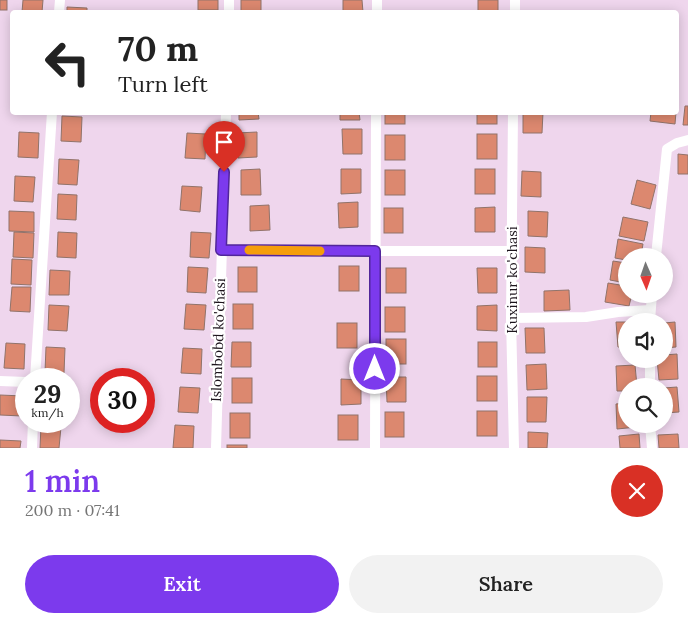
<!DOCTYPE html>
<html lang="en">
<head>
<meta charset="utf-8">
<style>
	body { margin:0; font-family:Lora,serif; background:#f2f2f2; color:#222; height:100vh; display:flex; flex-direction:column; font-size:19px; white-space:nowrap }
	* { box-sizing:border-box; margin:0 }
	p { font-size:16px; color:#767676 }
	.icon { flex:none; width:28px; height:28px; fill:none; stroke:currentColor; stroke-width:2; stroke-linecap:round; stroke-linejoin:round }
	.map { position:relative; height:448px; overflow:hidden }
	.drawer { display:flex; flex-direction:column; background:#fff; flex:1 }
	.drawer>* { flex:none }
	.banner { position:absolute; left:10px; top:10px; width:669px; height:105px; border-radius:5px; box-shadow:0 2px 12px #0003; background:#fff; color:#222; overflow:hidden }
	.needle { width:32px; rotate:178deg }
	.tools { position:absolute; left:618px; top:248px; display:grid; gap:10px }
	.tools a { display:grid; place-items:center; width:55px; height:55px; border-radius:50%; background:#fff; box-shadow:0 2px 12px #0003; font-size:25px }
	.speed { position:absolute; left:15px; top:368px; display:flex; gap:10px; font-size:25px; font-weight:700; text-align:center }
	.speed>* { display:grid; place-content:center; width:65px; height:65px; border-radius:50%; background:#fff; box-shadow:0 2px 12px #0003; line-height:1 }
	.speed small { font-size:12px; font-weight:400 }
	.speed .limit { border:8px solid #d22; background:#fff; color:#111 }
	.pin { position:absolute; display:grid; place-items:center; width:42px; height:42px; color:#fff; margin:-51px -21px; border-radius:50% 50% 50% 0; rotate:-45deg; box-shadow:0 0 5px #0007 }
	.pin .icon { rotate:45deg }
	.me { position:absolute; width:55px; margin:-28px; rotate:0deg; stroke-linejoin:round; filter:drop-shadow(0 0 4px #0008) }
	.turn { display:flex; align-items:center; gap:18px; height:105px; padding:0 25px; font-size:22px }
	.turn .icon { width:65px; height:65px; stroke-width:2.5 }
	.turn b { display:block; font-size:35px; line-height:42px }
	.round { display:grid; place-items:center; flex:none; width:52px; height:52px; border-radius:26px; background:#f2f2f2 }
	.head { display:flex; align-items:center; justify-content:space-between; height:85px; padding:0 25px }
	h1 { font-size:30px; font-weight:600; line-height:38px; color:#7c3aed }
	.cta { display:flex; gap:10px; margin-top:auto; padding:10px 25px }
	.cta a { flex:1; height:58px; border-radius:30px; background:#7c3aed; color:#fff; font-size:20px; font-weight:600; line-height:58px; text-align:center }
	.cta a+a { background:#f2f2f2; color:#222 }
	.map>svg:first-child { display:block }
	.building { fill:#dc886f; stroke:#91736a }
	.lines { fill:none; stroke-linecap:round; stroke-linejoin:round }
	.minor { stroke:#fff; stroke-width:10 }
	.route-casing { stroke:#51269a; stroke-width:12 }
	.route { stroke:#7c3aed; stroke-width:9 }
	.slow { stroke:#f59e0b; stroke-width:9 }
	.labels { text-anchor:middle; stroke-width:4.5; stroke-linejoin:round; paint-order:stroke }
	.street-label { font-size:14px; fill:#1d151d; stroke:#fff }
</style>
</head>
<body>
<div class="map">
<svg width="688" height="448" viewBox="0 0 688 448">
	<rect width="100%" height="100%" fill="#efd6ed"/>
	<!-- building -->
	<g class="building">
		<rect x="0" y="0" width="7" height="10"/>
		<polygon points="23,0 43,0 42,12 22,12"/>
		<rect x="198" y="0" width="20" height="10"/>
		<rect x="241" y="0" width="20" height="12"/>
		<polygon points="343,0 362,0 363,12 343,12"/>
		<rect x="478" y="0" width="20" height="12"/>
		<polygon points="67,7 87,8 87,12 67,12"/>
		<polygon points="685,106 688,106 688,125 683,125"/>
		<polygon points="239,112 258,112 259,119 239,120"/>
		<polygon points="340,112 359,112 360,120 340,120"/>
		<rect x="385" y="112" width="20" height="12"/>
		<rect x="477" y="112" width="20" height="12"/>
		<polygon points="523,112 543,112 542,133 523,133"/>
		<polygon points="651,112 676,112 675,124 650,121"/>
		<polygon points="62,116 82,117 81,142 61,141"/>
		<polygon points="342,129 362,129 362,154 343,154"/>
		<polygon points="19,132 39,133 38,158 18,157"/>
		<polygon points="257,132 257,157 238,158 237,133"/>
		<polygon points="187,133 206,134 205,159 185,158"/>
		<rect x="477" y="134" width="20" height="25"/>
		<rect x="385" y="135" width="20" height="25"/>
		<polygon points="678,154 688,155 688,174 678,174"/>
		<polygon points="59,159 79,160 77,185 58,184"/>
		<polygon points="260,169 261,195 241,195 241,170"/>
		<polygon points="341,169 361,169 361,193 341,194"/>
		<rect x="475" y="169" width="20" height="25"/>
		<rect x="385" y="170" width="20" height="25"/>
		<polygon points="522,171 541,172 541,197 521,196"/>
		<polygon points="15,176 35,177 33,202 14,201"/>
		<polygon points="637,180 656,185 650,209 631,204"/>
		<polygon points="182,186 202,187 200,212 180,210"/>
		<polygon points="58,194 77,195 76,220 57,219"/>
		<polygon points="358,202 358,227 339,228 338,203"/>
		<polygon points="269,205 270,230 250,231 250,206"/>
		<polygon points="495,207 495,232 475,232 475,208"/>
		<rect x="384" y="208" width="19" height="25"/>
		<polygon points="9,211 34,212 34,232 9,231"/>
		<polygon points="528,211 548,212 547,237 528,236"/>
		<polygon points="623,217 648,222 644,241 619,236"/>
		<polygon points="14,232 34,233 33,258 13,257"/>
		<polygon points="58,232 77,233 76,258 57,257"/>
		<polygon points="191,232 211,233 209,258 190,257"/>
		<polygon points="618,239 643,244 641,256 626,256 626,260 615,258"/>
		<polygon points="525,247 545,248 545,273 525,272"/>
		<polygon points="12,259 32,260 31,285 11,284"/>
		<polygon points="613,261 626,263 626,283 610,280"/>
		<rect x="339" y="266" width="20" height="25"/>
		<polygon points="188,267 208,268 206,293 187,292"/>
		<rect x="238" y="267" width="19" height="25"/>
		<rect x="386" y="268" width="20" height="25"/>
		<polygon points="477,268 497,268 497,293 478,293"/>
		<polygon points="50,270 70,271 69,295 49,295"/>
		<polygon points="608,283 626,286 626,294 632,294 629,306 605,302"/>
		<polygon points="12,287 31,287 30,312 10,311"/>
		<polygon points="569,290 570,310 544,311 544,291"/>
		<polygon points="186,304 206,305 204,330 184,329"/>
		<rect x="233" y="304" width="20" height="25"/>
		<polygon points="49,305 69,306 67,331 48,330"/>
		<polygon points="497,305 497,331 477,330 477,306"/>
		<rect x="385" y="307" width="20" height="25"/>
		<polygon points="616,322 626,322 626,347 618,347"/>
		<polygon points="675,322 676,347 664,348 664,323"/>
		<rect x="337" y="323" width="20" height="25"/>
		<polygon points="525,328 544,328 545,353 526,353"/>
		<rect x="386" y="339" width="20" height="25"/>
		<polygon points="232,342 251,342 251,367 231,367"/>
		<rect x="478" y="342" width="19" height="25"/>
		<polygon points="6,343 25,344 24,369 4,368"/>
		<polygon points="46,347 65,348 64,373 45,372"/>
		<polygon points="183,348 202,349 201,374 181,373"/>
		<polygon points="677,354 678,379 659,380 657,359 664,359 664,355"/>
		<polygon points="546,364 547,389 527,390 526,365"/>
		<polygon points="635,365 637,386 626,386 626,391 617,391 616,366"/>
		<rect x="477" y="376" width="20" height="25"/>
		<polygon points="386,377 406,377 406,402 387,402"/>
		<rect x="232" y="378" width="20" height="25"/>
		<polygon points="341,379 361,380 361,404 341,405"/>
		<polygon points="180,387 200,388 198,413 178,412"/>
		<polygon points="677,387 679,412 664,413 664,388"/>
		<polygon points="0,395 23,396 22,416 0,415"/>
		<polygon points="527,397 547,397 546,422 527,422"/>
		<polygon points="626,403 626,424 637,424 637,427 617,429 616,404"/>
		<rect x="477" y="411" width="20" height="25"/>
		<rect x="385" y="412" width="19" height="25"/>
		<rect x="230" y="413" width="20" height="25"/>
		<rect x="338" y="415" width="20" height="25"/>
		<polygon points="175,425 194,426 193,448 173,448"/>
		<polygon points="41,426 61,427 59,448 40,448"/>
		<polygon points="528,432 548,433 547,448 528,448"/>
		<polygon points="639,434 640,448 620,448 619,436"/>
		<polygon points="678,434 679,448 659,448 658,435"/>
		<polygon points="0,440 21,441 20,448 0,448"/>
		<rect x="227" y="445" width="20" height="3"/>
	</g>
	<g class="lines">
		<!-- minor -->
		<g class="minor">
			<polyline points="59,12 60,0"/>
			<polyline points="229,12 229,0"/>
			<polyline points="377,12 377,0"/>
			<polyline points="515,12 515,0"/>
			<polyline points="513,112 511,318 514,448"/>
			<polyline points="221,251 511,251"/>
			<polyline points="656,256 667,149 677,143 688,140"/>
			<polyline points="511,318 586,317 618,312 650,310"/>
			<polyline points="650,321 652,294"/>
			<polyline points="35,379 52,112"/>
			<polyline points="0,381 26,382"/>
			<polyline points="650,386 650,359"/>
			<polyline points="650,424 652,448"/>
			<polyline points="32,448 33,421"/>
			<polyline points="216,448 226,112"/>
			<polyline points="375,448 376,112"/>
		</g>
	</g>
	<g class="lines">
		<!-- route casing -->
		<g class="route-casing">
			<polyline id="route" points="224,172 221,250 375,251 375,369"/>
		</g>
		<!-- route -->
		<use href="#route" class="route"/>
		<!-- slow -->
		<polyline class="slow" points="249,250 320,251"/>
	</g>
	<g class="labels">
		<!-- street labels -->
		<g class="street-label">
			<text transform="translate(512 280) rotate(-90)" y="5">Kuxinur ko'chasi</text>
			<text transform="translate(218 340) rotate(-88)" y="5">Islombobd ko'chasi</text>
		</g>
	</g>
</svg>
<div class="tools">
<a><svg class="needle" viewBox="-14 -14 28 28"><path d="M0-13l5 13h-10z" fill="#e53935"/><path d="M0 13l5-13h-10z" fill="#767676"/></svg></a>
<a><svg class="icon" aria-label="sound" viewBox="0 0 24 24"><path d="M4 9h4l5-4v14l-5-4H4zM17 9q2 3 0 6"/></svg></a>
<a><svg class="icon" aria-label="search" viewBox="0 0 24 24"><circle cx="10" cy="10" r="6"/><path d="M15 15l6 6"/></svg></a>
</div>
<div class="speed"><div>29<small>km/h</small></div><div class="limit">30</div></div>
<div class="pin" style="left:224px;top:172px;background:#d93025"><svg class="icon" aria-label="arrive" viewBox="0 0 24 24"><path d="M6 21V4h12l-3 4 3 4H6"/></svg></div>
<svg class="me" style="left:375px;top:369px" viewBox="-20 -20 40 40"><circle r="17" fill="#7c3aed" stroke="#fff" stroke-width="3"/><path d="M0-11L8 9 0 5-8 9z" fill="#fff"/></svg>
<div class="banner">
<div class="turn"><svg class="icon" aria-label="left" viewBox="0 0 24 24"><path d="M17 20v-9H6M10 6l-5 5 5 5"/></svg><div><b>70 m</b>Turn left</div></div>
</div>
</div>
<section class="drawer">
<div class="head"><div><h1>1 min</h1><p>200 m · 07:41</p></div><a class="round" style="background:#d93025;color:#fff"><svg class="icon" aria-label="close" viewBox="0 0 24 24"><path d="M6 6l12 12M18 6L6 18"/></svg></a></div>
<div class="cta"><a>Exit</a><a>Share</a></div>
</section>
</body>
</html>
